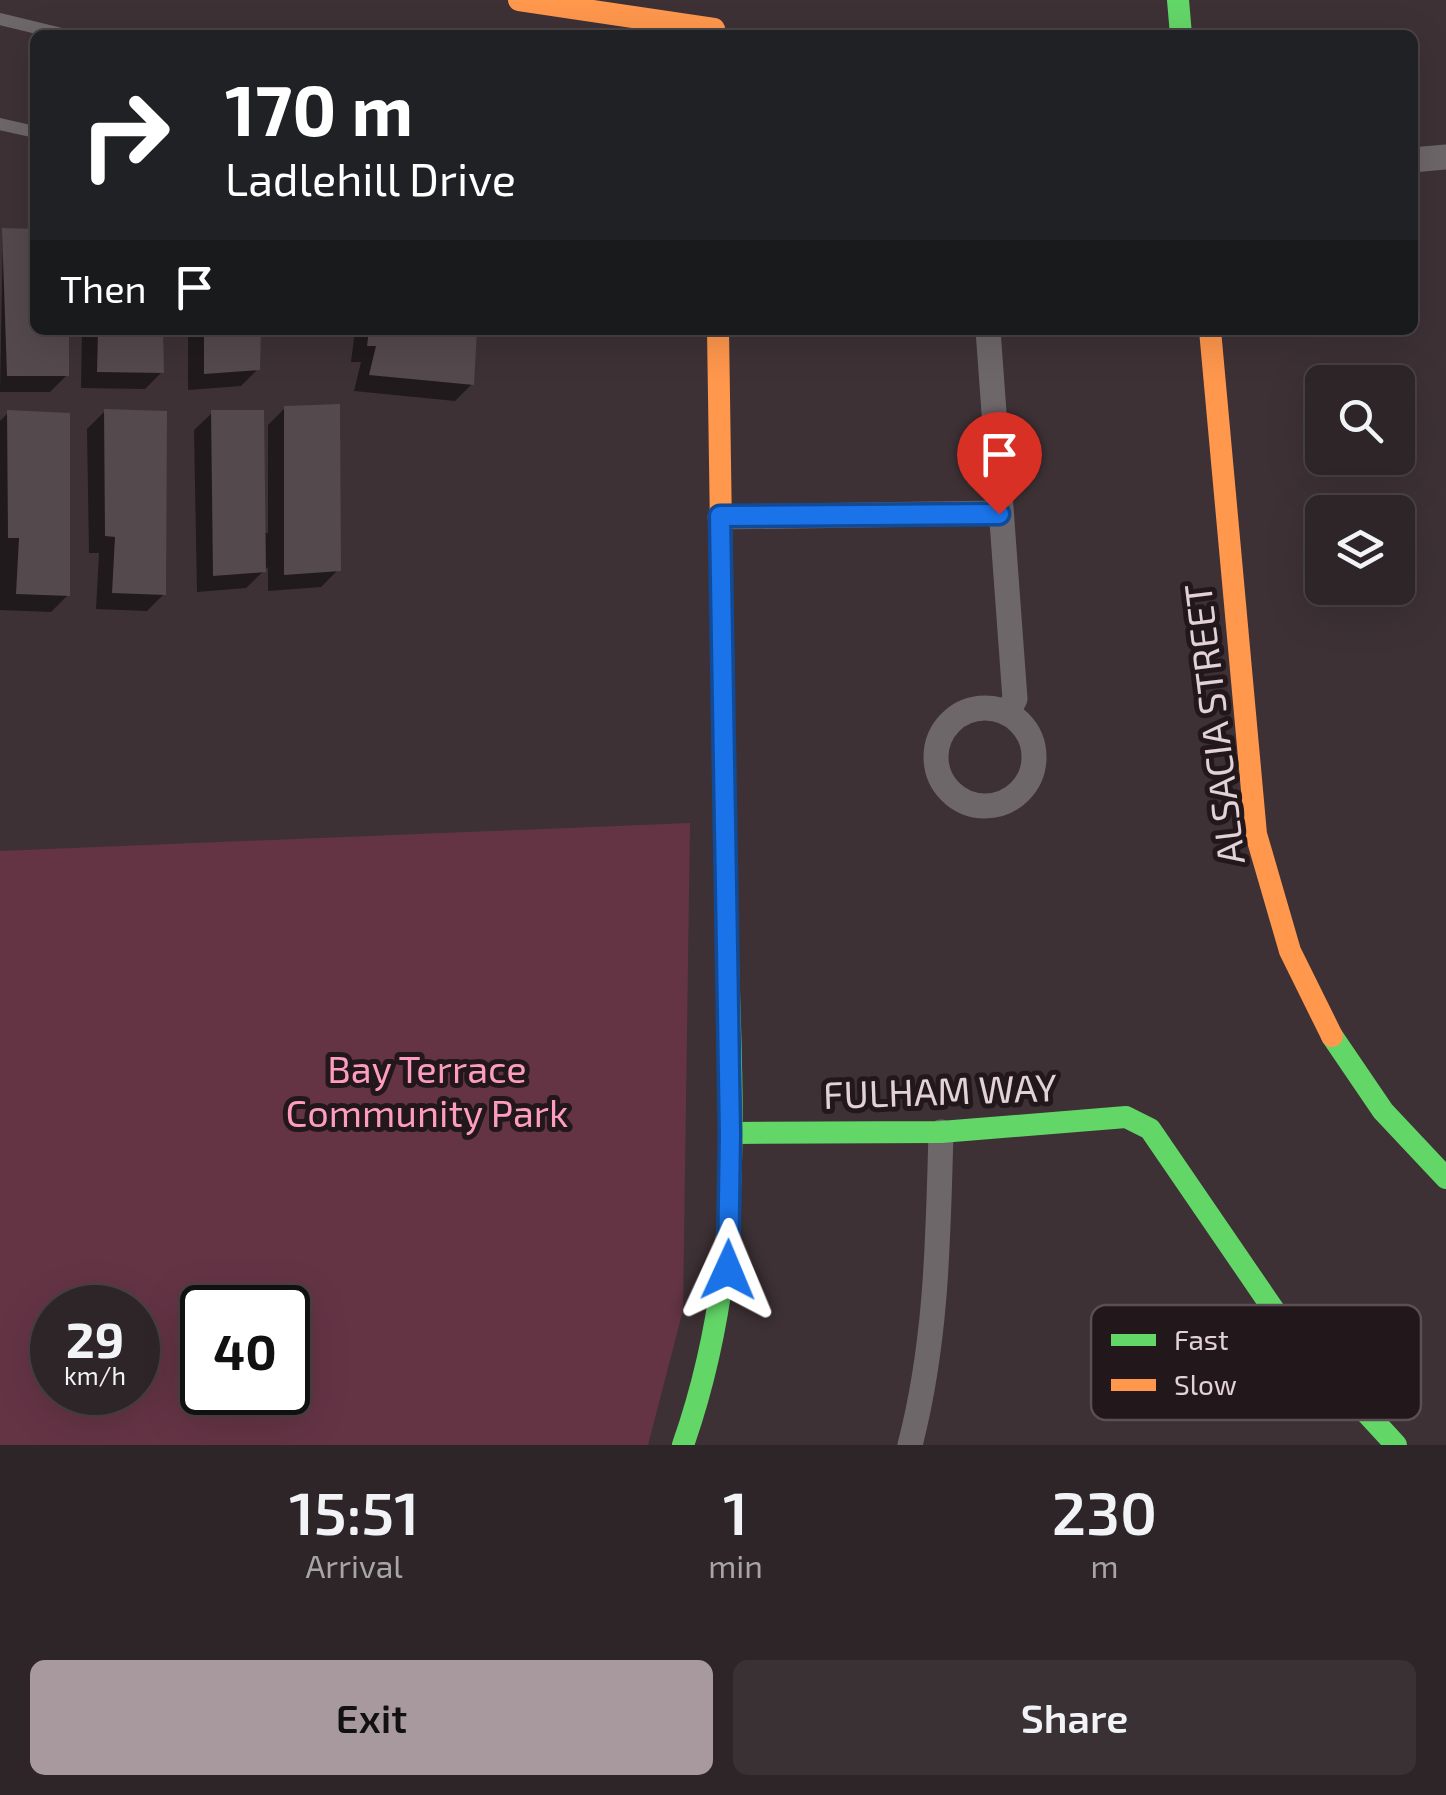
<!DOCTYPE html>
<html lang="en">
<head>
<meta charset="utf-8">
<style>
	body { margin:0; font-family:"Exo 2",sans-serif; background:#3a3134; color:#f1f3f6; height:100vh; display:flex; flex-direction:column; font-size:38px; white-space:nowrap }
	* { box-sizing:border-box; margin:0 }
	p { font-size:32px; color:#a7a5a8 }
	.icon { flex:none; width:55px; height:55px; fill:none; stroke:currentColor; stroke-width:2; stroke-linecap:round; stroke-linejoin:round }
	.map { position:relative; height:1445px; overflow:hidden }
	.sheet { display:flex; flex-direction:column; background:#2e2528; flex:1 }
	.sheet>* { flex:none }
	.guide { position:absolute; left:30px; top:30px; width:1388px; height:305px; border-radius:15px; box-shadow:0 10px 40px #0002,0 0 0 2px #494245; background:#202124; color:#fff; overflow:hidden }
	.fabs { position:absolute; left:1305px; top:365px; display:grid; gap:20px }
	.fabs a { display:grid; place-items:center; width:110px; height:110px; border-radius:15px; background:#2e2528; box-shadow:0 10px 40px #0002,0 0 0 2px #494245; font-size:50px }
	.speed { position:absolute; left:30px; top:1285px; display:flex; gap:20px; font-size:50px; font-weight:700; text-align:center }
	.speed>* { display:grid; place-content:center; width:130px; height:130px; border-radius:50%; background:#2e2528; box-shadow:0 10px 40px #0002,0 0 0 2px #494245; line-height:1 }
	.speed small { font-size:25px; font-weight:400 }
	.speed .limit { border:5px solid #111; border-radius:15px; background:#fff; color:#111 }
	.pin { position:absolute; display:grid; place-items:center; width:85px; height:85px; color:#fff; margin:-102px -42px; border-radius:50% 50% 50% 0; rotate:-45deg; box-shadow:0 0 10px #0007 }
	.pin .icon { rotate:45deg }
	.me { position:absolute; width:110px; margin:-55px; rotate:1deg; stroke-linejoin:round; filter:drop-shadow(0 0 8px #0008) }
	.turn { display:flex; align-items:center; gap:35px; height:210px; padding:0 30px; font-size:45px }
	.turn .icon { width:130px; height:130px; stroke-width:2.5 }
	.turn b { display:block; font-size:70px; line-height:85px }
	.then { display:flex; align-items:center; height:95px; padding:0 30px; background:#0003; gap:20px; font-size:38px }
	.eta { display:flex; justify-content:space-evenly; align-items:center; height:170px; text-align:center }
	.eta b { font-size:60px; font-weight:600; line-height:70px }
	.button { display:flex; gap:20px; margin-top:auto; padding:20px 30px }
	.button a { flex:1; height:115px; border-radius:15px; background:#a8999e; color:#111; font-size:40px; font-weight:600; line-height:115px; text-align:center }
	.button a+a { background:#3a3134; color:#f1f3f6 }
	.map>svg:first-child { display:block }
	.green { fill:#643445; fill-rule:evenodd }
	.shadow { fill:#0007 }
	.building { fill:#54494d }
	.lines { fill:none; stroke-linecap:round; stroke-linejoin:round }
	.lane { stroke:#6e676a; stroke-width:12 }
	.street { stroke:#6e676a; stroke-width:25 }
	.fast { stroke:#63d668; stroke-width:22 }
	.slow { stroke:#ff974d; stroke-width:22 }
	.route-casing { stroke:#114b97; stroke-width:25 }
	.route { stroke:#1a73e8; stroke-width:18 }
	.labels { text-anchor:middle; stroke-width:10; stroke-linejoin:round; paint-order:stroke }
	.street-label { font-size:38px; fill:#e2d1d6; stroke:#22171b }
	.park-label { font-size:38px; fill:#fd9cbf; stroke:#22171b }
	.key { fill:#22171b; stroke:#5c4f53; stroke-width:2.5 }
	.key-label { font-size:28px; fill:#e2d1d6 }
</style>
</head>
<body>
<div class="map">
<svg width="1446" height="1445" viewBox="0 0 1446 1445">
	<rect width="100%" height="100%" fill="#3d3135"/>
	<!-- green -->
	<path class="green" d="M690 823 683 1310 648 1445H0V851ZM52 1308H138V1392H52ZM202 1308H288V1392H202Z"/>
	<!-- shadow -->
	<g class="shadow">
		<polygon points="3,231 35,231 35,330 66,330 67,375 50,392 0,392"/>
		<polygon points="82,330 161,330 162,372 145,389 81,388"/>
		<polygon points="188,330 259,330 258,369 241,386 188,390"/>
		<polygon points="355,330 475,330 472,384 455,401 354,391 361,362 351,362"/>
		<polygon points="285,408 338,570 321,587 268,591 268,567 246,588 197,592 194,430 212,413 263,533 268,533 268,425"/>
		<polygon points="105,411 164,594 147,611 96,609 99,553 89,553 87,429"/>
		<polygon points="8,413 68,595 51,612 0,610 0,421"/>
	</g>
	<!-- building -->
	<g class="building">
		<polygon points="2,228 35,229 35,330 69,330 69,376 7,376"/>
		<polygon points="98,330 163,330 164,373 97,372"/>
		<polygon points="204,330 261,330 260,370 204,374"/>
		<polygon points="369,330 477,330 474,385 369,375 376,346 367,346"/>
		<polygon points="340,404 341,571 284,575 284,406"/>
		<polygon points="104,409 167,411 166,595 112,593 115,537 105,536"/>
		<polygon points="7,410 70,413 70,596 16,594 19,538 8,538"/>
		<polygon points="211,410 264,410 266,572 213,576"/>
	</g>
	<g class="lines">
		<!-- lane -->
		<g class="lane">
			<polyline points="0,19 66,35"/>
			<polyline points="0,124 35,132"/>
		</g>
		<!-- street -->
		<g class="street">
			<polyline points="1412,160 1446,157"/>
			<polyline points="988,330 1015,699 1007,713"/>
			<polyline points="720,517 999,513"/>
			<circle cx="985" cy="757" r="49"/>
			<path d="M910 1445C937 1341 938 1239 941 1132"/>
		</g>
		<!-- fast -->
		<g class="fast">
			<polyline points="1178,0 1181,35"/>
			<polyline points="1332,1036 1383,1111 1446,1178"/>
			<polyline points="730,1133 941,1132 1126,1117 1150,1129 1280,1319 1396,1445"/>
			<path d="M683 1445C745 1268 732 1110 727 926"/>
		</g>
		<!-- slow -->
		<g class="slow">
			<polyline points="519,0 714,29"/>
			<polyline points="718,330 727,926"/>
			<polyline points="1210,330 1256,834 1290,951 1332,1036"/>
		</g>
	</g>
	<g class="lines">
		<!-- route casing -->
		<g class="route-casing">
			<polyline id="route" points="728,1270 730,1134 720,516 999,514"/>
		</g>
		<!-- route -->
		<use href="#route" class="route"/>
	</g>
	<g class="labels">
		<!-- street labels -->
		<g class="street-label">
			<text transform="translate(1215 724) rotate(-97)" y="13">ALSACIA STREET</text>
			<text transform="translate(940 1092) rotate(-2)" y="13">FULHAM WAY</text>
		</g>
		<!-- park labels -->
		<g class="park-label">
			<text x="427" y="1083">Bay Terrace<tspan x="427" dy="44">Community Park</tspan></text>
		</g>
	</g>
	<!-- legend -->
	<rect x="1091" y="1305" width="330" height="115" rx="15" class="key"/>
	<rect x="1111" y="1334" width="45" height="12" fill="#63d668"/>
	<rect x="1111" y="1379" width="45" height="12" fill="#ff974d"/>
	<g class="key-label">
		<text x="1174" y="1350">Fast</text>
		<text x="1174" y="1395">Slow</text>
	</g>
</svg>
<div class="fabs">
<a><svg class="icon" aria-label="search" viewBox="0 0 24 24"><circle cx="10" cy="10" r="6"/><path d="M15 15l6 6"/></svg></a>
<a><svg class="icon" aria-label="layers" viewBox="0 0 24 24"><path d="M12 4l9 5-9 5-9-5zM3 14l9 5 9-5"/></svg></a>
</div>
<div class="speed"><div>29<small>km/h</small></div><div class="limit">40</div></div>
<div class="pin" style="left:999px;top:514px;background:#d93025"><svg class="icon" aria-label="arrive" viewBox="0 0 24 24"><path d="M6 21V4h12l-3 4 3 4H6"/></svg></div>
<svg class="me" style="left:728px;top:1270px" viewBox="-20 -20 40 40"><path d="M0-17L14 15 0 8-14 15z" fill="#1a73e8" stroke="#fff" stroke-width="4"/></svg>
<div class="guide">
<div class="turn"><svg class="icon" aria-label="right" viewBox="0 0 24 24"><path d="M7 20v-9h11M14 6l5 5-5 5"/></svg><div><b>170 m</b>Ladlehill Drive</div></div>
<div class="then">Then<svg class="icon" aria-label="arrive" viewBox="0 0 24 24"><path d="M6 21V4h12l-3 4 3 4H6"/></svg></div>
</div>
</div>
<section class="sheet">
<div class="eta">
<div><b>15:51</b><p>Arrival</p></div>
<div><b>1</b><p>min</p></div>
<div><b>230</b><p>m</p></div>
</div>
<div class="button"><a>Exit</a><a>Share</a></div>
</section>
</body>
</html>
